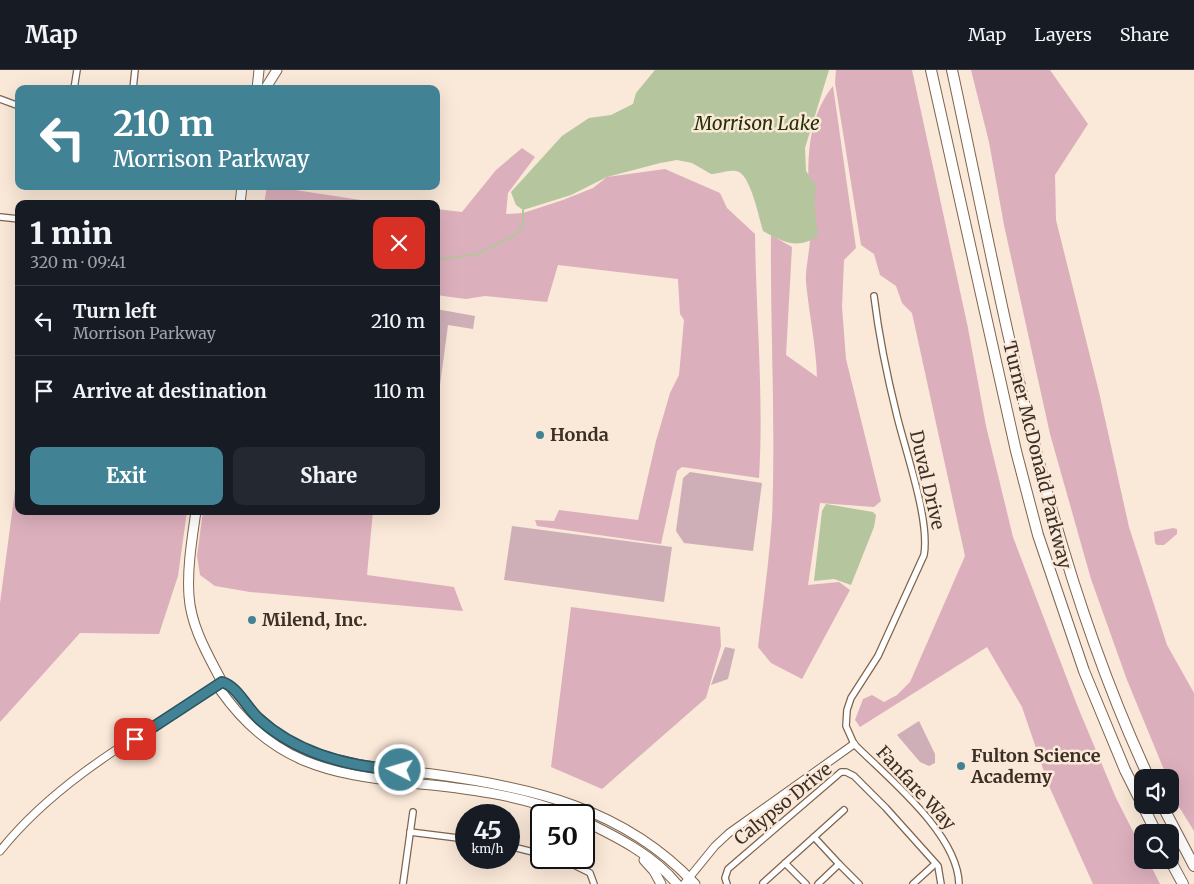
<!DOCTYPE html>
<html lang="en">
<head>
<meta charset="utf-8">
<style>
	body { margin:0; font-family:Merriweather,serif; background:#242831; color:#f1f3f6; height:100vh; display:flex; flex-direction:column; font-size:19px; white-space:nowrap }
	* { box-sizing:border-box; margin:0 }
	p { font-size:16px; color:#9ea1a6 }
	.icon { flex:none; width:28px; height:28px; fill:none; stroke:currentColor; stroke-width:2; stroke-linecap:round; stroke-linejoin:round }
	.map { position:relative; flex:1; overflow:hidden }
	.sheet { position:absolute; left:15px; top:130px; width:425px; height:315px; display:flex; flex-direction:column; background:#171b24; border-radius:10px; box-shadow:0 5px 20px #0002 }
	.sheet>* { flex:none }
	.banner { position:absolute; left:15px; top:15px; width:425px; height:105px; border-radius:10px; box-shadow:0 5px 20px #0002; background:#428295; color:#fff; overflow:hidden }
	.controls { position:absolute; left:1134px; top:699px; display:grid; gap:10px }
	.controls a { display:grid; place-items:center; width:45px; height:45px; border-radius:10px; background:#171b24; box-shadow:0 5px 20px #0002; font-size:25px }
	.speed { position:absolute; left:455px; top:734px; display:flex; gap:10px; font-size:25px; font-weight:700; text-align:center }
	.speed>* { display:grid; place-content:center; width:65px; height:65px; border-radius:50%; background:#171b24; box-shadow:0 5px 20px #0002; line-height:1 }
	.speed small { font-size:12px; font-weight:400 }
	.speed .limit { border:2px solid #111; border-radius:8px; background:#fff; color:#111 }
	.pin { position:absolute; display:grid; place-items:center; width:42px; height:42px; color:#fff; margin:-21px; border-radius:10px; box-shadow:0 2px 8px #0006 }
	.me { position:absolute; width:55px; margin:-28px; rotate:275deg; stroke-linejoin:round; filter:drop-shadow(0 0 4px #0008) }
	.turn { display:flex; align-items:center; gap:18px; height:105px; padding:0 15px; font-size:22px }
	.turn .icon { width:65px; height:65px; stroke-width:2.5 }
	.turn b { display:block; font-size:35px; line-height:42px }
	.round { display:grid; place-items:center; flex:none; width:52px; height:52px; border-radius:10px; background:#242831 }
	.overview { display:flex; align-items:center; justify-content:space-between; height:85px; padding:0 15px }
	h1 { font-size:30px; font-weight:800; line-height:38px }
	.primary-button { display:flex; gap:10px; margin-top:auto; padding:10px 15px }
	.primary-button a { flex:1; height:58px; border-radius:10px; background:#428295; color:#fff; font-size:20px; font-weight:800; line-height:58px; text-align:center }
	.primary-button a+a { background:#242831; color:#f1f3f6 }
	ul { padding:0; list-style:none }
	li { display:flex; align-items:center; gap:15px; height:70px; padding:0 15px; border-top:1px solid #363941 }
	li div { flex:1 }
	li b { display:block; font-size:19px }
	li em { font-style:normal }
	header { display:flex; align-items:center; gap:30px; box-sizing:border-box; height:70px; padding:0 25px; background:#171b24; border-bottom:1px solid #363941 }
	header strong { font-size:24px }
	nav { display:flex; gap:28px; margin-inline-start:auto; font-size:18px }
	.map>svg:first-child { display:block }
	.green { fill:#ceafb7 }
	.forest { fill:#dcafbc }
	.water { fill:#b5c59e }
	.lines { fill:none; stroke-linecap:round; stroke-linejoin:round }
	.stream { stroke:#b5c59e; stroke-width:2 }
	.minor-casing { stroke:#7f644d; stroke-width:8 }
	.tertiary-casing { stroke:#7f644d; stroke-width:9 }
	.secondary-casing { stroke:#7f644d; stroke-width:11 }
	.motorway-casing { stroke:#7f644d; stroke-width:12 }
	.minor { stroke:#fff; stroke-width:5.5 }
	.tertiary { stroke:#fff; stroke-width:7 }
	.secondary { stroke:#fff; stroke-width:9 }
	.motorway { stroke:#fff; stroke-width:10 }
	.route-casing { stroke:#2b5461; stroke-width:12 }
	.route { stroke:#428295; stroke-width:9 }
	.poi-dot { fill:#428295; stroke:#fae8d8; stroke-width:2 }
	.labels { text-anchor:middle; stroke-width:5; stroke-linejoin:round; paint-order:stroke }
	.poi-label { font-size:18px; font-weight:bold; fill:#3c3026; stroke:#fae8d8; text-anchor:start }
	.street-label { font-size:18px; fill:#3c3026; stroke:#fae8d8 }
	.water-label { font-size:19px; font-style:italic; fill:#243105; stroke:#fae8d8 }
</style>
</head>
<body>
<header>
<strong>Map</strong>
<nav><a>Map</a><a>Layers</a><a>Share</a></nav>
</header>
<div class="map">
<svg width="1194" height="814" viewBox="0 0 1194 814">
	<rect width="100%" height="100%" fill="#fae8d8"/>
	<!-- green -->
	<g class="green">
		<polygon points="436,239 475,246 473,259 448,255 440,315 436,317"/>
		<polygon points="690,402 762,413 753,481 684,473 676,461 683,408"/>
		<polygon points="512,456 672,477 664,532 504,510"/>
		<polygon points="725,577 735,579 728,609 711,615"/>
		<polygon points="919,651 935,684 935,693 929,696 920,692 897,665"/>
	</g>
	<!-- forest -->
	<g class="forest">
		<polygon points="836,0 912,0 968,258 986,356 1013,467 1077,635 1116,728 1142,779 1142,790 1148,790 1160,814 1093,814 1049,716 1022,637 987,577 860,657 855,650 863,629 872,625 884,632 897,625 910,612 965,486 912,243 902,233 896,216 880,205 874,184 861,175 835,13"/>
		<path d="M971 0H1050L1088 54 1055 105 1056 150 1099 322 1129 457 1167 575 1194 623V761C1185 745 1170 727 1170 708L1167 707 1127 610 1091 509 1050 364 1004 155 989 72Z"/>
		<path d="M833 16 856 178 844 190 842 237 846 289 881 431 874 437 820 433 808 515 839 512 850 520 802 609 771 593 758 577C763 534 769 492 772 449 776 354 770 260 771 165L792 177 786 285 817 307C816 275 809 244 806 212 805 199 810 181 810 167 810 116 799 58 833 16Z"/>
		<path d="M522 78 535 87 508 123 506 144 523 143 563 130 593 118 607 107 665 99 720 123 727 138 755 164C756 245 764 328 759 408L682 397 677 401 661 474 537 456 535 450 554 451 559 440 638 450 656 371 670 323 679 305 684 250 680 244 678 209 558 195 547 232 485 226 466 229 436 225V139L462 142 496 100Z"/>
		<polygon points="267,116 269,116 387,134 264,134"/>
		<polygon points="19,390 19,441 187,441 178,506 159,564 80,563 0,652 0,533"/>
		<polygon points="203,441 373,441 367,505 454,517 463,541 250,522 215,516 200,505 197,486"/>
		<polygon points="1173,458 1177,459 1177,464 1164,475 1157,475 1155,473 1154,462"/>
		<polygon points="571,537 720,557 721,576 706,628 602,719 551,697"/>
	</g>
	<!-- water -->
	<g class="water">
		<path d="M655 0H829L805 78 806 101 816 116 814 132 818 166C797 180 783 172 763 161 759 148 751 108 739 102 731 98 719 104 711 104L692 93 677 90 660 93 607 107 571 125 523 140 516 135 511 122 562 66 589 48 611 45 633 34 636 23Z"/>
		<polygon points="826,434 873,442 876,445 874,457 851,515 834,509 814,511 822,441"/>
	</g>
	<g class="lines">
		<!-- stream -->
		<polyline class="stream" points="436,190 478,184 515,165 523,156 523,140"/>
		<!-- minor casing -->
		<g class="minor-casing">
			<g id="minor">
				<polyline points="74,19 77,0"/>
				<polyline points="133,19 135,0"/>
				<polyline points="0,29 19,36"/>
				<polyline points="0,147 19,149"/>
				<path d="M874 226C879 267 887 306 897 346 906 383 930 450 924 485L878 586 851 628 847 640 846 656 854 674C888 708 958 764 959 814"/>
				<polyline points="410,762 466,769"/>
				<polyline points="814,767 839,794"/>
				<polyline points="509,776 541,784"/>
				<polyline points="553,788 570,793 590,803 594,814"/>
				<polyline points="785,793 806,814"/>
				<polyline points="763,813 844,740"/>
				<polyline points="403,814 413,742"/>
				<polyline points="727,814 725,808 728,799 841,702 846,702 854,706 886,738 938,796 941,814"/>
				<polyline points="818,814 839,794 859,814"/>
				<polyline points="913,814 935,794"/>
			</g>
		</g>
		<!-- tertiary casing -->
		<g class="tertiary-casing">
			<g id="tertiary">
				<path d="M0 781C58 708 145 662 222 612"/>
				<polyline points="684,814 715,776 729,763 854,674"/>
			</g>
		</g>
		<!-- secondary casing -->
		<g class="secondary-casing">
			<g id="secondary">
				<polyline points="257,19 259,0"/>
				<polyline points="265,19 277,0"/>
				<polyline points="240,134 242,116"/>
				<path d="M196 441C192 469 187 498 189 526 191 557 208 585 222 612L221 621C272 693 329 704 411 713 465 718 520 725 570 745"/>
				<path d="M222 612C237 616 247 638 259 648 274 663 293 675 313 682 352 697 391 699 432 704 531 717 624 738 695 814"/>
				<path d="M584 751C617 767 653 785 677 814"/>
				<polyline points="644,790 654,801 661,814"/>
			</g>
		</g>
		<!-- motorway casing -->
		<g class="motorway-casing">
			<g id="motorway">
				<polyline points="931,0 1016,381 1038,465 1084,601 1125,700 1156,762"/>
				<path d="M952 0C1004 240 1044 483 1149 708"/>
				<polyline points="1162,735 1194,796"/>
				<polyline points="1170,790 1183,814"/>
			</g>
		</g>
		<!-- minor -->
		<use href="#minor" class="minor"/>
		<!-- tertiary -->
		<use href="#tertiary" class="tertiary"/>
		<!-- secondary -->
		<use href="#secondary" class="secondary"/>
		<!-- motorway -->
		<use href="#motorway" class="motorway"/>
	</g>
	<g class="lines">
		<!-- route casing -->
		<g class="route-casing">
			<path id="route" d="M135 669 222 612C237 616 247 638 259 649 298 684 350 697 400 700"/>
		</g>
		<!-- route -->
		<use href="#route" class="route"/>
	</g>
	<!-- markers -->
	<g class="poi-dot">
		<circle cx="540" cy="365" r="5"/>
		<circle cx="252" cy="550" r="5"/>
		<circle cx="961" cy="696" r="5"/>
	</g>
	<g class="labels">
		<!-- poi labels -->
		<g class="poi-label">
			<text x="550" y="371">Honda</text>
			<text x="262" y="556">Milend, Inc.</text>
			<text x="971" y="692">Fulton Science<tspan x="971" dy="21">Academy</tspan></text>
		</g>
		<!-- street labels -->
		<g class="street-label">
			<text transform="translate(1037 385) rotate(76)" y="6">Turner McDonald Parkway</text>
			<text transform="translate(927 410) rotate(77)" y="6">Duval Drive</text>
			<text transform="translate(916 718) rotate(47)" y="6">Fanfare Way</text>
			<text transform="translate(783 734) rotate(-39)" y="6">Calypso Drive</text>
		</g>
		<!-- water labels -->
		<g class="water-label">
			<text x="757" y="60">Morrison Lake</text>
		</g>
	</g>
</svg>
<div class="controls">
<a><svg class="icon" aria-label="sound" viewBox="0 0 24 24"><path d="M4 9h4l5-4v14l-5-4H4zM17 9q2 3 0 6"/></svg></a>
<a><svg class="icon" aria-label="search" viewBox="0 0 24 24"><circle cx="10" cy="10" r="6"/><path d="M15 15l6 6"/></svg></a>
</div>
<div class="speed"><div>45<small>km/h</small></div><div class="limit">50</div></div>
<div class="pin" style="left:135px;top:669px;background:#d93025"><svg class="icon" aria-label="arrive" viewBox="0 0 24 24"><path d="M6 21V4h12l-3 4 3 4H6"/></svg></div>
<svg class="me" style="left:400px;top:700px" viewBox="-20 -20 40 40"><circle r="17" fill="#428295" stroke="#fff" stroke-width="3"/><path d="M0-11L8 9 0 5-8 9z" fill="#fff"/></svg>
<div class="banner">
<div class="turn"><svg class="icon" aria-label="left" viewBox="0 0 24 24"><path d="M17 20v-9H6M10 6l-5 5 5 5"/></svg><div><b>210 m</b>Morrison Parkway</div></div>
</div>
<section class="sheet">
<div class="overview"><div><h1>1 min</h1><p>320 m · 09:41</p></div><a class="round" style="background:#d93025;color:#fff"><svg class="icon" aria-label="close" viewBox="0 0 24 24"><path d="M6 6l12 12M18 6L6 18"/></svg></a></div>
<ul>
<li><svg class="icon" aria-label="left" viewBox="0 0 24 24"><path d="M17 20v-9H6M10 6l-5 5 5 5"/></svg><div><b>Turn left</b><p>Morrison Parkway</p></div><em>210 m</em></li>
<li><svg class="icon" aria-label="arrive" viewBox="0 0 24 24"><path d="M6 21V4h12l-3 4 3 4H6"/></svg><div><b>Arrive at destination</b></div><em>110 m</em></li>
</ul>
<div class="primary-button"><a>Exit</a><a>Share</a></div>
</section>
</div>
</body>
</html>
